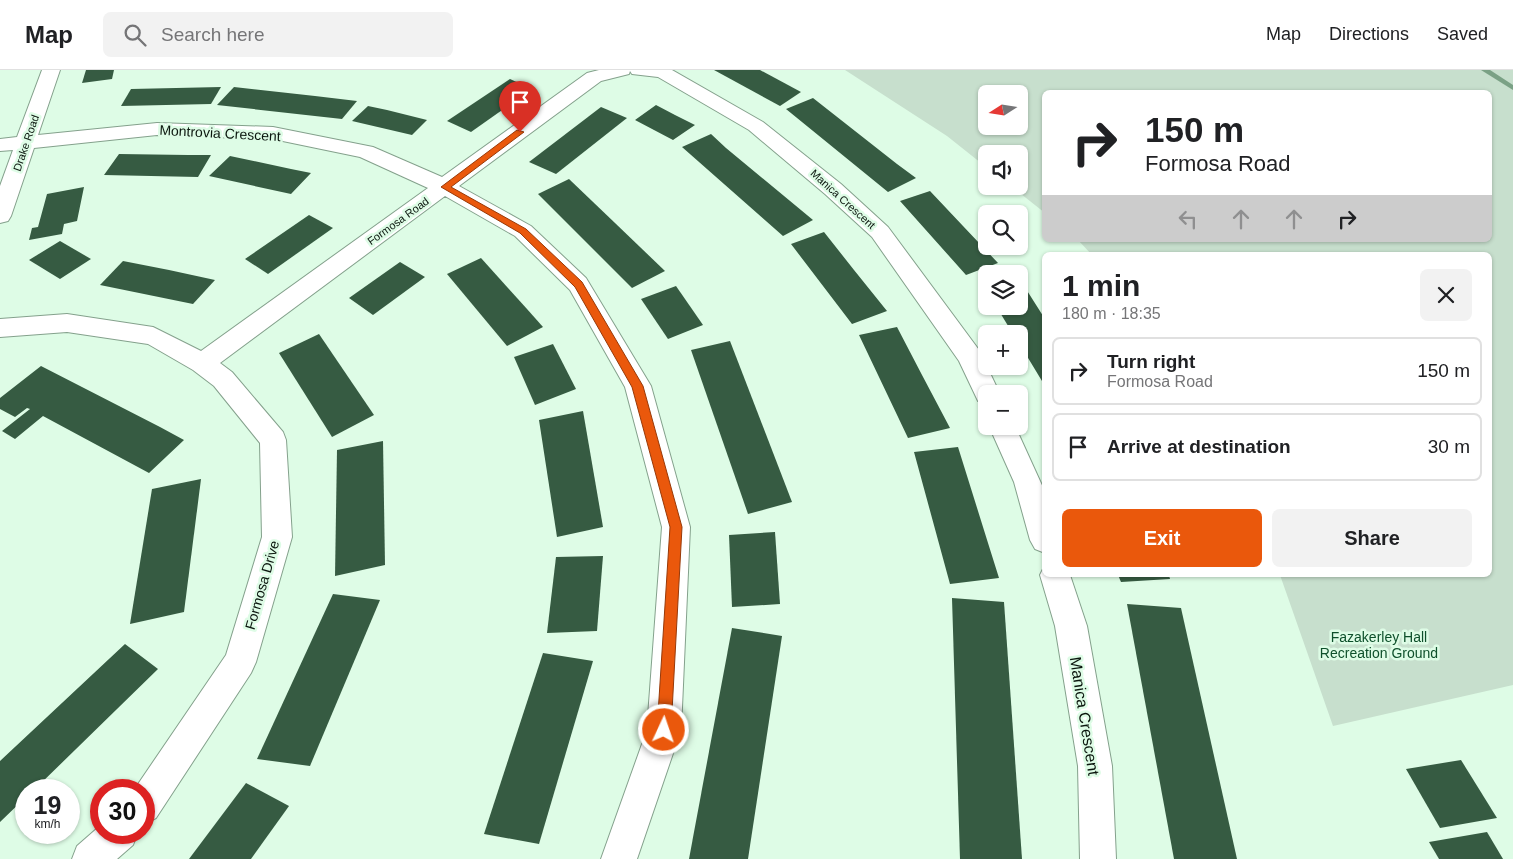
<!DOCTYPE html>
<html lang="en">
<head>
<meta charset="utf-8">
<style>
	body { margin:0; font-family:Arial,sans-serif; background:#f2f2f2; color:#202124; height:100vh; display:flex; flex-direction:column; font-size:19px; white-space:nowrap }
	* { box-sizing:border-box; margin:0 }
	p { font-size:16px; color:#757577 }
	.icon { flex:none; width:28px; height:28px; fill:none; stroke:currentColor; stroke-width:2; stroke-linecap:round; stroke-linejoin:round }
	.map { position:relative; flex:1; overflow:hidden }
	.side { position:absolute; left:1042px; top:182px; width:450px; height:325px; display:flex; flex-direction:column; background:#fff; border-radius:8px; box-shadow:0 1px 4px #0004 }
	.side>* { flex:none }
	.banner { position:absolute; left:1042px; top:20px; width:450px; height:152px; border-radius:8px; box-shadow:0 1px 4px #0004; background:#fff; color:#202124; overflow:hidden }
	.needle { width:32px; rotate:258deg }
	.buttons { position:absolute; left:978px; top:15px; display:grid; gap:10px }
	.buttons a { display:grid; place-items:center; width:50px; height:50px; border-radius:8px; background:#fff; box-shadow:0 1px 4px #0004; font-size:25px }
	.speed { position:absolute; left:15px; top:709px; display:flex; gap:10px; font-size:25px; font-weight:700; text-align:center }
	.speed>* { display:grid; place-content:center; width:65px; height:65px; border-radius:50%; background:#fff; box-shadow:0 1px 4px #0004; line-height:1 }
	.speed small { font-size:12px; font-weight:400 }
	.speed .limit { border:8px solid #d22; background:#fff; color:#111 }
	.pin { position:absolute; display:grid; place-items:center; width:42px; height:42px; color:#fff; margin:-51px -21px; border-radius:50% 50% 50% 0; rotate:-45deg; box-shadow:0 0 5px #0007 }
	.pin .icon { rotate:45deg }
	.me { position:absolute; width:55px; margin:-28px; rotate:3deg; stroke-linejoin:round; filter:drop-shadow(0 0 4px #0008) }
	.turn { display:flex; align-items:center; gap:18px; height:105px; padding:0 20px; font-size:22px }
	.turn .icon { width:65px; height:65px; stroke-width:2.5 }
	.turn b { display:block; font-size:35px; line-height:42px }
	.lanes { display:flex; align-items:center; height:48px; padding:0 20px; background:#0003; justify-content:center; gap:25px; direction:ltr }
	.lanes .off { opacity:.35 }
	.round { display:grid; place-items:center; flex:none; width:52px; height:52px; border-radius:8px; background:#f2f2f2 }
	.summary { display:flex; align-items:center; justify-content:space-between; height:85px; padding:0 20px }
	h1 { font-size:30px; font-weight:600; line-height:38px }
	.cta { display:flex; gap:10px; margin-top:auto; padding:10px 20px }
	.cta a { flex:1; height:58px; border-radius:8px; background:#ea580c; color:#fff; font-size:20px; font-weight:600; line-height:58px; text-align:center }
	.cta a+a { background:#f2f2f2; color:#202124 }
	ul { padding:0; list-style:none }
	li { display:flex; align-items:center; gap:15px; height:68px; margin:0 10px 8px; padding:0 10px; border:2px solid #e0e0e0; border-radius:8px }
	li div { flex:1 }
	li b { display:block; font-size:19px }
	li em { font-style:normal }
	header { display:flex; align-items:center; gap:30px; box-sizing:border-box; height:70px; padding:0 25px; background:#fff; border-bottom:1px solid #e0e0e0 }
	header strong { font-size:24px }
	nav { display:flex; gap:28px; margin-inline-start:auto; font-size:18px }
	.search { width:350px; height:45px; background:#f2f2f2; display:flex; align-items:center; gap:12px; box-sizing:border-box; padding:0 18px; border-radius:8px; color:#757577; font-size:19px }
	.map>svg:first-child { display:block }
	.green { fill:#c7dfcd; fill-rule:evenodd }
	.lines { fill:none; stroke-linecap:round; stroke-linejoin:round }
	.stream { fill:#7aa185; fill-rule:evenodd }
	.building { fill:#365b42 }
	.minor-casing { stroke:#84a18c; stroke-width:2 }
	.minor { fill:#fff; fill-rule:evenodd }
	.route { fill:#ea580c; stroke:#983908 }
	.labels { text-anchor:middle; stroke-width:5; stroke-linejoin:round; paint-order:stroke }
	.far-street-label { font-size:11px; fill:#0b160e; stroke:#defce6 }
	.street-label { font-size:14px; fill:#0b160e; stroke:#defce6 }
	.park-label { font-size:14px; fill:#0e502b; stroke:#defce6 }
	.near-street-label { font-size:16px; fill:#0b160e; stroke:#defce6 }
</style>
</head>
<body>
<header>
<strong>Map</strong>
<div class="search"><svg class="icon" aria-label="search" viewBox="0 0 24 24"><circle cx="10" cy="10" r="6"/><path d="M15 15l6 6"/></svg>Search here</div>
<nav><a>Map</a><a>Directions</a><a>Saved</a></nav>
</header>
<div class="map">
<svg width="1513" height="789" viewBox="0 0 1513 789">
	<rect width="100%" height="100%" fill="#defce6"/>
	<!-- green -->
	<path class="green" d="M845 0H1513V615L1333 656 1280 505H1490V185H1092L1078 170H1490V22H1045V143L1011 116H1019V84H986V97L947 66ZM986 24H1019V56H986Z"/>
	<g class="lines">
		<!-- stream -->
		<polygon class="stream" points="1481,0 1490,0 1513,15 1513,20"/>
	</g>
	<!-- building -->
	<g class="building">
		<polygon points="86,0 114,0 112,9 82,13"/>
		<polygon points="714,0 760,0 801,22 780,36"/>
		<polygon points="510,9 532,19 471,62 447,51"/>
		<polygon points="221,17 211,34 121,36 131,19"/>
		<polygon points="234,17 315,26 357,31 342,49 217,35"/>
		<polygon points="813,28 897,94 916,108 888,122 786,39"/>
		<polygon points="656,35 675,45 695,55 673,70 635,50"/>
		<polygon points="368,36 387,40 427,50 412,65 352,51"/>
		<polygon points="601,37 627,48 556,104 529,92"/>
		<polygon points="711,64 726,78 813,150 783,166 682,77"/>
		<polygon points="119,84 188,85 211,85 198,107 104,105"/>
		<polygon points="230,86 291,99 311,103 291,124 209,106"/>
		<polygon points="569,109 615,153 665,201 632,218 538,124"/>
		<polygon points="84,117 77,151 64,154 62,164 29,170 32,158 38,157 47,124"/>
		<polygon points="930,121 963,156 998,193 966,205 900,131"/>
		<polygon points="309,145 333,158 268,204 245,189"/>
		<polygon points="824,162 854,200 887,241 852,254 791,174"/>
		<polygon points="60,171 91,189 60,209 29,190"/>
		<polygon points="481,188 527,239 543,257 507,276 447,204"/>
		<polygon points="123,191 169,200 215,210 193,234 100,215"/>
		<polygon points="400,192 425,207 373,245 349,228"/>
		<polygon points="1019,208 1045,249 1045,316 1019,273 1019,264 1013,264 996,236 1019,236"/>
		<polygon points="676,216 703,255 668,269 641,229"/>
		<polygon points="897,257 922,305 950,358 908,368 859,265"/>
		<polygon points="319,264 374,345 332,367 279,283"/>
		<polygon points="730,271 792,432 748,444 691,280"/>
		<polygon points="553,274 576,319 535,335 514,287"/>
		<polygon points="41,296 160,357 184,370 149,403 43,346 15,369 2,361 30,339 27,338 15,347 0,339 0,328"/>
		<polygon points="583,341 603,457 557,467 539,350"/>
		<polygon points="383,371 385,495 335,506 337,380"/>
		<polygon points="958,377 988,473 999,508 950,514 914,382"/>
		<polygon points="201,409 184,542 130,554 152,419"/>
		<polygon points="775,462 780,534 732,537 729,465"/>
		<polygon points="603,486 597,561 547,563 556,487"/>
		<polygon points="1118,505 1169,505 1170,509 1121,512"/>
		<polygon points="333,524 380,530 310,696 257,689"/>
		<polygon points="952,528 1004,532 1022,789 960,789"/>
		<polygon points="1127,534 1181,538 1237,789 1174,789"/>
		<polygon points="732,558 782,566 748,789 689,789"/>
		<polygon points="125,574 158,599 34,720 26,720 26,727 0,752 0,691"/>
		<polygon points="543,583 593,591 539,774 484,764"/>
		<polygon points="1461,690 1497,748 1440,758 1406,699"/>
		<polygon points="246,713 289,736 251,789 189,789"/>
		<polygon points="1487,762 1503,789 1439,789 1429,772"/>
	</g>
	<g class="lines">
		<!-- minor casing -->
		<g class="minor-casing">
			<g id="minor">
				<polygon points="42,0 60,0 38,65 157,53 273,57 373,77 442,107 587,3 599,0 672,0 763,52 841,114 888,157 979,280 1000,324 986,324 986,334 978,331 959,291 872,167 825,124 749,60 658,7 632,4 630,1 629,4 601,11 459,116 531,156 586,208 651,316 690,457 681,660 637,789 601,789 647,660 662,457 625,317 570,220 515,166 445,126 220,293 232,302 283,362 286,370 292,467 256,592 251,603 156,748 144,754 144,720 134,720 226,585 262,467 260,373 214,316 193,300 148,274 67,262 0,267 0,249 67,244 153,257 201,281 428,118 360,87 273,69 157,65 34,78 11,146 8,151 0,153 0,116 13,80 0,81 0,69 17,67"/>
				<polygon points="989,356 1015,356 1045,422 1045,483 1035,479 1030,470 1014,412"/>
				<polygon points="1045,495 1045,505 1070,505 1087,556 1112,696 1116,789 1080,789 1078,696 1055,556 1040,505"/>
				<polygon points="101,755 101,762 138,762 133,775 117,789 72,789 77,776"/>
			</g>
		</g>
		<!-- minor -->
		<use href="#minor" class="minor"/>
	</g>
	<!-- route -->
	<polygon class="route" points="517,60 524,62 451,117 526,159 582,212 643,316 682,457 671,660 669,665 664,667 659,665 657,660 670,457 632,317 575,217 520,163 441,117"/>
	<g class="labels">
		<!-- far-street labels -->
		<g class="far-street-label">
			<text transform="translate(26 73) rotate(-71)" y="4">Drake Road</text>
			<text transform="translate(843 129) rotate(42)" y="4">Manica Crescent</text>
			<text transform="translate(398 151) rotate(-36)" y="4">Formosa Road</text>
		</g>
		<!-- street labels -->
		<g class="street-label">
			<text transform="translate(220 63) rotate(3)" y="5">Montrovia Crescent</text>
			<text transform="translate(262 515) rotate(-74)" y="5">Formosa Drive</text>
		</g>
		<!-- park labels -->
		<g class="park-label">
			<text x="1379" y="572">Fazakerley Hall<tspan x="1379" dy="16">Recreation Ground</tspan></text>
		</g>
		<!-- near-street labels -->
		<g class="near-street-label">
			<text transform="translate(1085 646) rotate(81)" y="6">Manica Crescent</text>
		</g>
	</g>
</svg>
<div class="buttons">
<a><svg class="needle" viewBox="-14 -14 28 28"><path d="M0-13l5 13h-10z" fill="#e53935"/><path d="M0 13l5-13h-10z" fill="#757577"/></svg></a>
<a><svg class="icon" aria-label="sound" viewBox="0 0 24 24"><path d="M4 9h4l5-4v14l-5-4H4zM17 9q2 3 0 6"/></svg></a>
<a><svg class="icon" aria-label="search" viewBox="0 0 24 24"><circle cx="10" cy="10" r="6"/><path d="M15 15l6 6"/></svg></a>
<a><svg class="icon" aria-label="layers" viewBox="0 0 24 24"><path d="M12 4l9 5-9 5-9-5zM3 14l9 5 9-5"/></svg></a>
<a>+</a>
<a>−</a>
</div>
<div class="speed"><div>19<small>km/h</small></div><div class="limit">30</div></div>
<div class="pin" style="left:520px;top:62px;background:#d93025"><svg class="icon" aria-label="arrive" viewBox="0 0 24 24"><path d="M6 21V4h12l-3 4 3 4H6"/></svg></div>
<svg class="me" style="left:664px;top:660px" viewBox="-20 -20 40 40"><circle r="17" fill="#ea580c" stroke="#fff" stroke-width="3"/><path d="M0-11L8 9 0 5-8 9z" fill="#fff"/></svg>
<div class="banner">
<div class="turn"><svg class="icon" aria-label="right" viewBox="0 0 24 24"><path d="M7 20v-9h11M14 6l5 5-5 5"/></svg><div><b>150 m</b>Formosa Road</div></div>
<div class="lanes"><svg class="icon off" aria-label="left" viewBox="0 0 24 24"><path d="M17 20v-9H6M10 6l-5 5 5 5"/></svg><svg class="icon off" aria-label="ahead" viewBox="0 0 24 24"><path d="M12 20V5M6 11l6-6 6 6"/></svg><svg class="icon off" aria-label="ahead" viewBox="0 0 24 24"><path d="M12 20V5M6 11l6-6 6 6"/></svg><svg class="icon" aria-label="right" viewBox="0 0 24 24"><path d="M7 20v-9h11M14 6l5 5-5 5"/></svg></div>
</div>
<section class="side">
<div class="summary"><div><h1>1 min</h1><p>180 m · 18:35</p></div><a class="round"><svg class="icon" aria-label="close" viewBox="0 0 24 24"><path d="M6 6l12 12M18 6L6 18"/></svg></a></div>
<ul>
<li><svg class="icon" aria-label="right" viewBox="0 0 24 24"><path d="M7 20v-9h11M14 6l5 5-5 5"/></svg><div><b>Turn right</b><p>Formosa Road</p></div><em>150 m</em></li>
<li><svg class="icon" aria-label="arrive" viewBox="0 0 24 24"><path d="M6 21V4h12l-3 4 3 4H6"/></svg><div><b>Arrive at destination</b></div><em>30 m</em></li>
</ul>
<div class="cta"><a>Exit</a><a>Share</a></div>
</section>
</div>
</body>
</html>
